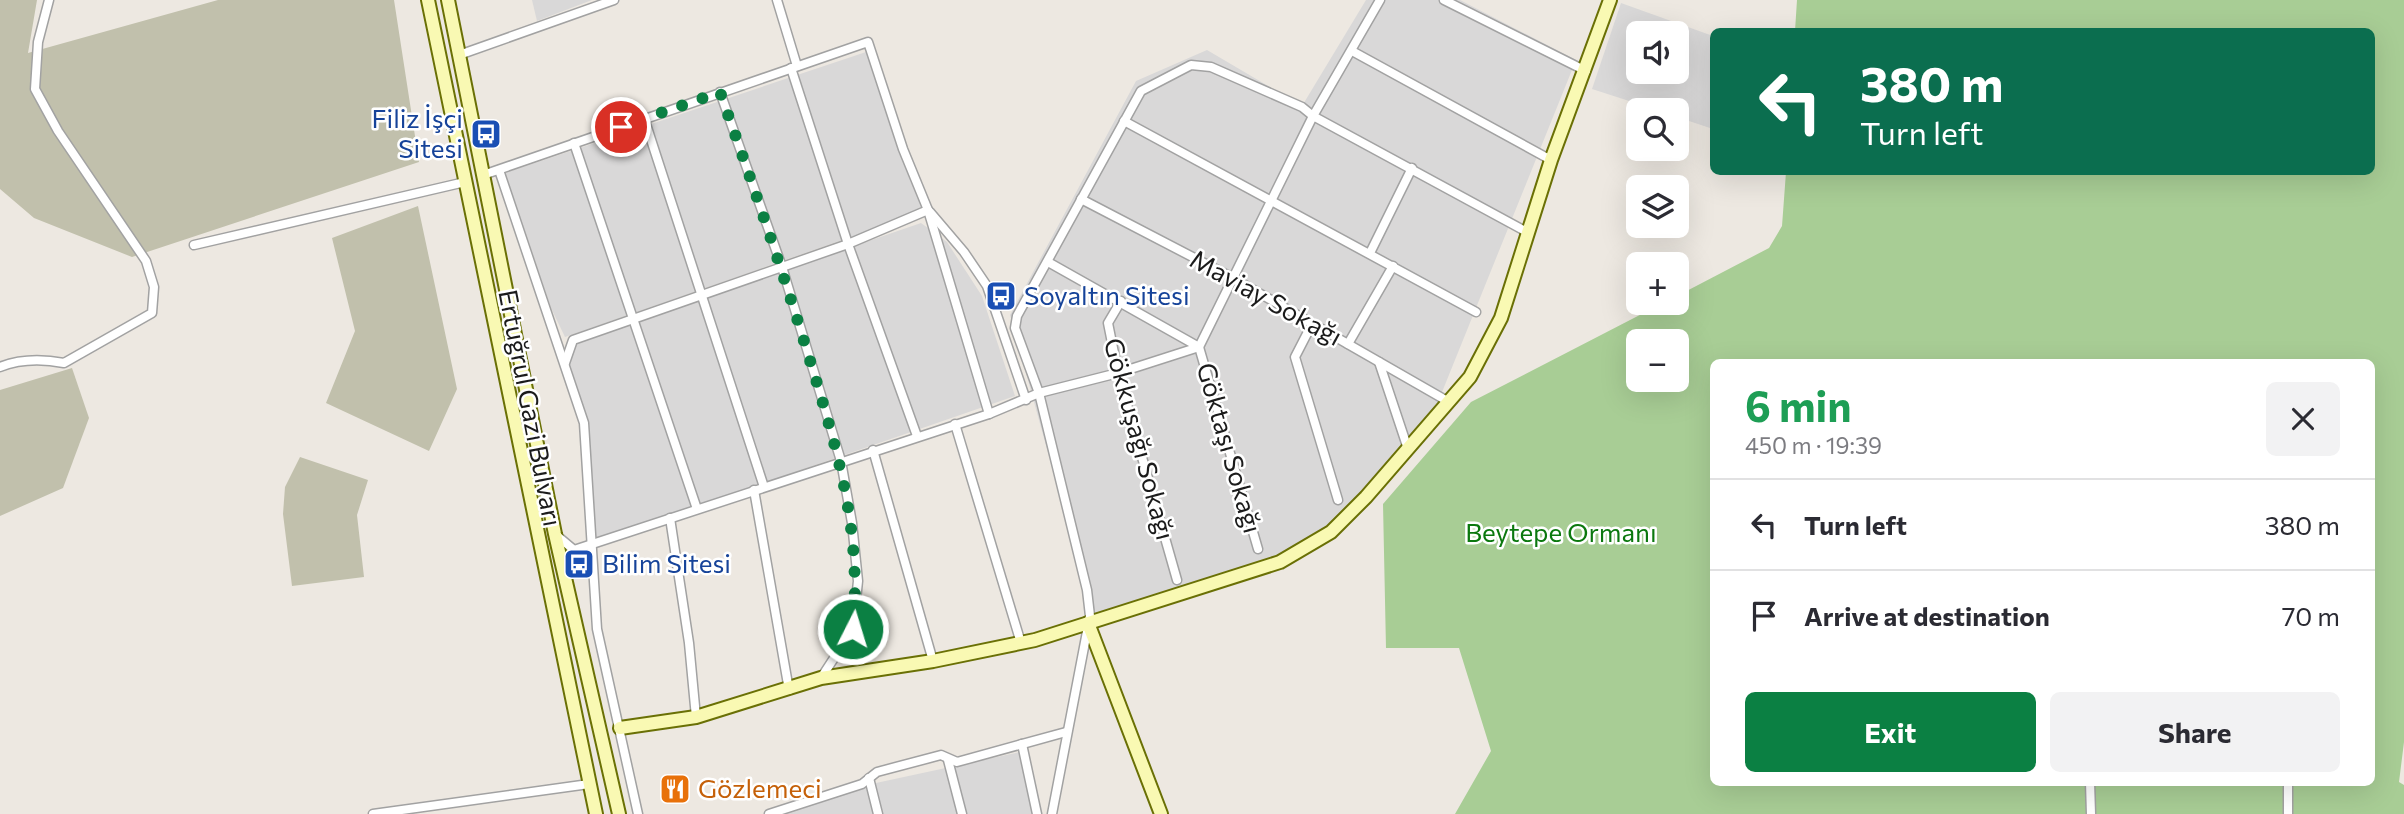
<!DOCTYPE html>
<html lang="en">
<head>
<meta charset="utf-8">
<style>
	body { margin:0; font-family:Commissioner,sans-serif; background:#f2f2f3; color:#2b2b33; height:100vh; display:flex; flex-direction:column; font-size:26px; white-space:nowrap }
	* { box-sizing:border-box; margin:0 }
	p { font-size:23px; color:#7c7c81 }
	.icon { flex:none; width:38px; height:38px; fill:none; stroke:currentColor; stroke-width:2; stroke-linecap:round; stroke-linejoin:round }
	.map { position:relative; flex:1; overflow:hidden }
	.side { position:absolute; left:1710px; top:359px; width:665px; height:427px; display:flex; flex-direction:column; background:#fff; border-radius:10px; box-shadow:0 7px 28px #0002 }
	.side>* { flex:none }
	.hud { position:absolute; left:1710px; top:28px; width:665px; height:147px; border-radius:10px; box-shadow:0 7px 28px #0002; background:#0b6e4f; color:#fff; overflow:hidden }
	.tools { position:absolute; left:1626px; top:21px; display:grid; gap:14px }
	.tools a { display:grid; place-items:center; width:63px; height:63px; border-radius:10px; background:#fff; box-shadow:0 7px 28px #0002; font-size:35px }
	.pin { position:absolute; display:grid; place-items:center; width:60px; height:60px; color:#fff; margin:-30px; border:4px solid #fff; border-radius:50%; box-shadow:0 2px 7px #0007 }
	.me { position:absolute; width:77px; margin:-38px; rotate:5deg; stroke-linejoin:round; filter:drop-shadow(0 0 5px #0008) }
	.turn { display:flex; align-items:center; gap:24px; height:147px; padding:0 35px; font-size:32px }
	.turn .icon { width:91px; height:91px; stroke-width:2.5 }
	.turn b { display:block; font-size:49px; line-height:60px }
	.round { display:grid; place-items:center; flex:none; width:74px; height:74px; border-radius:10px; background:#f2f2f3 }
	.overview { display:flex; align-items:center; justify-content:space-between; height:119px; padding:0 35px }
	h1 { font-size:42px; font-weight:700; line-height:52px; color:#1e9e55 }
	.primary-button { display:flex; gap:14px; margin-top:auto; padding:14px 35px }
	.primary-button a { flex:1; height:80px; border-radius:10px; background:#0b8043; color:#fff; font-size:28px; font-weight:700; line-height:80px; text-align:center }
	.primary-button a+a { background:#f2f2f3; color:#2b2b33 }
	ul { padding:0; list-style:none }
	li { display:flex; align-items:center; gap:21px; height:91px; padding:0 35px; border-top:2px solid #e1e1e2 }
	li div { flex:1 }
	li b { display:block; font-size:26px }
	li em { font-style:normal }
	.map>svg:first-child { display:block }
	.residential { fill:#d9d8d8; fill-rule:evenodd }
	.construction { fill:#c1c0ac }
	.forest { fill:#a8cd95; fill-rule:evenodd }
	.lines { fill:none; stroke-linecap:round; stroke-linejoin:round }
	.street-casing { stroke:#a2a2a2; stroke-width:11 }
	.secondary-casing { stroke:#6a7005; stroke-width:16 }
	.street { stroke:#fff; stroke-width:8 }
	.secondary { stroke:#f9f9b3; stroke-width:12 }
	.route { stroke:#0b8043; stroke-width:12; stroke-dasharray:0 21.6 }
	.labels { text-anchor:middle; stroke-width:5; stroke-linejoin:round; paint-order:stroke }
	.transit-label { font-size:26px; fill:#164399; stroke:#fff; text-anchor:start }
	.street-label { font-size:26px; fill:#1b1b1b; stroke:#fff }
	.park-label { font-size:26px; fill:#0b780e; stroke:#fff }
	.food-label { font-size:26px; fill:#c56008; stroke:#fff; text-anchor:start }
</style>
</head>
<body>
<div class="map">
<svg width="2404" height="814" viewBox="0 0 2404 814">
	<rect width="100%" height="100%" fill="#ede8e1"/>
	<!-- residential -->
	<g class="residential">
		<polygon points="532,0 592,0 537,21"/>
		<polygon points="1366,0 1460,0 1576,60 1436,407 1340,522 1281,568 1096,627 1010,315 1136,81 1207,50 1302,106"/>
		<path d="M1621 3 1713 36V129L1677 117 1676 110H1657L1592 89ZM1676 33V72H1638V33Z"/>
		<polygon points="869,51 928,210 565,337 551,308 505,173"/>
		<polygon points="921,223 947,242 982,296 1015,396 596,541 587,422 569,364 575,342"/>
		<polygon points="1020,752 1033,814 785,814 876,783"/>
	</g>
	<!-- construction -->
	<g class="construction">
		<polygon points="0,0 37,0 28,53 218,0 394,0 419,162 132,257 34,218 0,189"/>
		<polygon points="418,206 457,389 429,451 326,403 355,331 332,238"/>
		<polygon points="72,368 89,418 63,488 0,516 0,390"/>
		<polygon points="300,457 368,480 357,515 364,577 292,586 283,514 285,487"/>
	</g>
	<!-- forest -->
	<path class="forest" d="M1797 0H2404V742L2399 782 2404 785V814H1455L1491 751 1459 648H1386L1383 504 1471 402 1663 303H1676L1677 296 1769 248 1782 226 1786 172H2371V32L1795 31ZM1638 341H1676V380H1638ZM1713 362H2371V782H1713Z"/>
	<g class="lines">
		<!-- street casing -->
		<g class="street-casing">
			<g id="street">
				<polyline points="777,0 797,66"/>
				<polyline points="1444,0 1586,71"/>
				<polyline points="1352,51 1551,160"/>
				<polyline points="459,55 614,0"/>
				<polyline points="791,68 848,244 917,436"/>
				<polyline points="720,92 782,267 841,461 852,523 858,581 853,629 821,678"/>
				<polyline points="644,118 764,487"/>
				<polyline points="1124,121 1476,312"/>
				<polyline points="574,143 697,509"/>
				<polyline points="499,170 584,423 597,629 638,814"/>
				<polyline points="483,175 868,42 903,149 928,210 989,414"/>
				<polyline points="1081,199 1231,277 1449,402"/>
				<polyline points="930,212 964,252 987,286 1026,400"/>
				<polyline points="194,245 465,182"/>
				<polyline points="1370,253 1412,168"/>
				<polyline points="1048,262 1199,347 1258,549"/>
				<polyline points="1121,301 1108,323 1118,373 1177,580"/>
				<polyline points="1312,324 1295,357 1338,500"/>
				<polyline points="1348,344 1393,266"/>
				<polyline points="1379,362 1408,449"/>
				<polyline points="565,363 573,340 848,244 928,210"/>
				<path d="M0 367C20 359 43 359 64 363L152 313 154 287 146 261 58 131 35 89 38 42 49 0"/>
				<polyline points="955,424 1021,643"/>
				<polyline points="873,450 933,661"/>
				<polyline points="754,490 789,690"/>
				<polyline points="670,518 689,643 696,717"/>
				<polyline points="555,534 574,550"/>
				<polyline points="574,550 989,414 1039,393 1118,373 1199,347 1313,116 1380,0"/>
				<polyline points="565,574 574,550"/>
				<polyline points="1022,744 1037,814"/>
				<polyline points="948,760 962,814"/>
				<polyline points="869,778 878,814"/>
				<polyline points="2090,782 2091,814"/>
				<polyline points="2288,782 2288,814"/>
				<polyline points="373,814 589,784"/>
				<polyline points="769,814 862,784 877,772 941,755 957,762 1066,732"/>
				<polyline points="1052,814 1090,616 1087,590 1039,393 1015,328 1017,316 1141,91 1191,65 1211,67 1302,107 1313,116 1527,232"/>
			</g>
		</g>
		<!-- secondary casing -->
		<g class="secondary-casing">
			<g id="secondary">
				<polyline points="428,0 596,814"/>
				<polyline points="448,0 555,534 619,814"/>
				<polyline points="1088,623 1161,814"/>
				<polyline points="620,728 696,717 821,678 933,661 1035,640 1280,562 1331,532 1366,497 1470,377 1501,318 1551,160 1610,0"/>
			</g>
		</g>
		<!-- street -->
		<use href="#street" class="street"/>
		<!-- secondary -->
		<use href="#secondary" class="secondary"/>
	</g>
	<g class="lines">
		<!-- route -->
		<path class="route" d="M621 127 720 92C751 179 781 266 808 354 837 448 862 530 853 629"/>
	</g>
	<!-- icons -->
	<defs>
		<g id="bus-square" transform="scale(1.575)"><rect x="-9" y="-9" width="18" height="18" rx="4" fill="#1a4fb4" stroke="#fff"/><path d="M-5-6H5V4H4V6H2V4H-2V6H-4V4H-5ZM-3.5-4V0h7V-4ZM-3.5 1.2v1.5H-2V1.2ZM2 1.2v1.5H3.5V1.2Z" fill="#fff"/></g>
		<g id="restaurant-square" transform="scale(1.575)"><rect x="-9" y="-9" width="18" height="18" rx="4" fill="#e8710a" stroke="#fff"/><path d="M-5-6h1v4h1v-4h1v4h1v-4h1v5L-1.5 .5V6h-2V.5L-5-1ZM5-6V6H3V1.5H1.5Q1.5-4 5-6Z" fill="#fff"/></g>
	</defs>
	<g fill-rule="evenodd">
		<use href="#bus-square" x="486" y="134"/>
		<use href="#bus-square" x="1001" y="296"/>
		<use href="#bus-square" x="579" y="564"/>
		<use href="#restaurant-square" x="675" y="789"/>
	</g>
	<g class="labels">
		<!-- transit labels -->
		<g class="transit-label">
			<text x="463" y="128" text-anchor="end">Filiz İşçi<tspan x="463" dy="30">Sitesi</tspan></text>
			<text x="1024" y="305">Soyaltın Sitesi</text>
			<text x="602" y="573">Bilim Sitesi</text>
		</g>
		<!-- street labels -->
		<g class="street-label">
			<text transform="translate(1266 298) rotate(29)" y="9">Maviay Sokağı</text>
			<text transform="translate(530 408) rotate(79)" y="9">Ertuğrul Gazi Bulvarı</text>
			<text transform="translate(1139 439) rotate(75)" y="9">Gökkuşağı Sokağı</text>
			<text transform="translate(1229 448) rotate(74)" y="9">Göktaşı Sokağı</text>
		</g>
		<!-- park labels -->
		<g class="park-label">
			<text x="1561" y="542">Beytepe Ormanı</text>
		</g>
		<!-- food labels -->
		<g class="food-label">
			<text x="698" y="798">Gözlemeci</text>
		</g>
	</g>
</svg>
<div class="tools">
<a><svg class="icon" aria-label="sound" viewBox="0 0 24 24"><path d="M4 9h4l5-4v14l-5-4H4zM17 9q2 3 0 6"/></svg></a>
<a><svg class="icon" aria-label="search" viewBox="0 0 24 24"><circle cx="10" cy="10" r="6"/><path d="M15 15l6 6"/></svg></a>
<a><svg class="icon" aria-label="layers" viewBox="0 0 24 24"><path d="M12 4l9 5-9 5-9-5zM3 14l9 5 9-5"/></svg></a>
<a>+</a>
<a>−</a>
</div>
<div class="pin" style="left:621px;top:127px;background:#d93025"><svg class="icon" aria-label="arrive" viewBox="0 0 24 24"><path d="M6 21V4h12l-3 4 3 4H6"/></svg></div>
<svg class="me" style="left:853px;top:629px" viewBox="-20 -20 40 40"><circle r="17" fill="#0b8043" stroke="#fff" stroke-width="3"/><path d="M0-11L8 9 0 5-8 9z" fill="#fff"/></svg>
<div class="hud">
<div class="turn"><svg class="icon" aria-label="left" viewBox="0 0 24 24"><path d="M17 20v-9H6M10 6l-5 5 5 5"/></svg><div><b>380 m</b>Turn left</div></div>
</div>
<section class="side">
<div class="overview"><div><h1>6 min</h1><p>450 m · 19:39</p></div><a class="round"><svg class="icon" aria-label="close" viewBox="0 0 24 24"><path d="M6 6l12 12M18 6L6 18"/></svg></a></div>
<ul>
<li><svg class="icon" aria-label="left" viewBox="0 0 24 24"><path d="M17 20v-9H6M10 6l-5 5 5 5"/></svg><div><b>Turn left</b></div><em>380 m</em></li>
<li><svg class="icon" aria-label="arrive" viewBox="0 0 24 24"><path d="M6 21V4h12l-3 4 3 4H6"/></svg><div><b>Arrive at destination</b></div><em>70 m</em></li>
</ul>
<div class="primary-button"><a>Exit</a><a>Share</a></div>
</section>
</div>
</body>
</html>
